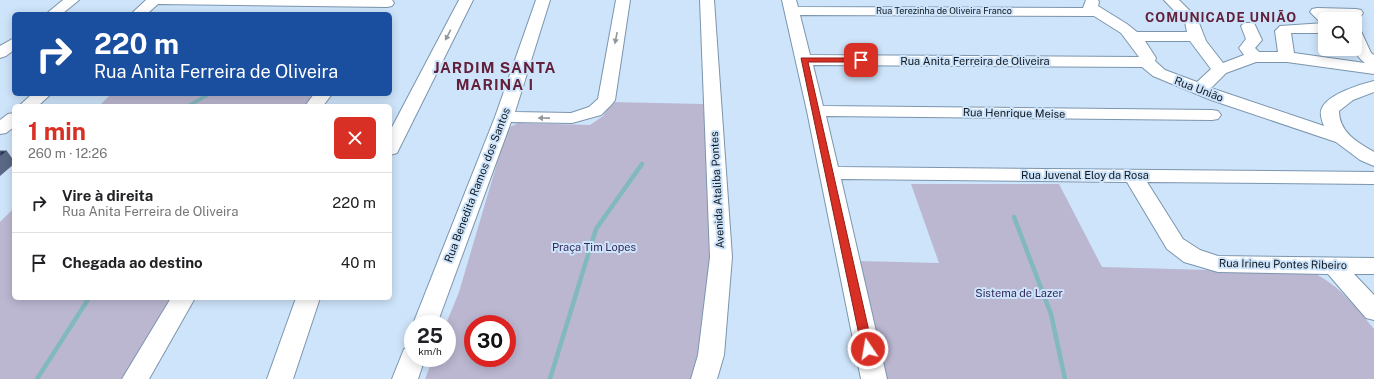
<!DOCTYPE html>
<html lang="pt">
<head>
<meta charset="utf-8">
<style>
	body { margin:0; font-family:"Public Sans",sans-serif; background:#f2f2f2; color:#202124; height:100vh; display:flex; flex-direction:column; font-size:15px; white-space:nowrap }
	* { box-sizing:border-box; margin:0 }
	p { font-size:13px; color:#757577 }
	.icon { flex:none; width:22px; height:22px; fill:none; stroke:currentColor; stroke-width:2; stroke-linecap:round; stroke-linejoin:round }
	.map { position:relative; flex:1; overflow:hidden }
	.sheet { position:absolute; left:12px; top:104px; width:380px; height:196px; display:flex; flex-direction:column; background:#fff; border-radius:6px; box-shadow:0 2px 10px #0003 }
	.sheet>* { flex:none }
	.top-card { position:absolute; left:12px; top:12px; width:380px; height:84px; border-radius:6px; box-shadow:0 2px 10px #0003; background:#1a4fa0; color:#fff; overflow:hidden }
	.controls { position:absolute; left:1318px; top:12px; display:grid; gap:8px }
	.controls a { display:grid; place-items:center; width:44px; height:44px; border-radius:6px; background:#fff; box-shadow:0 2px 10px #0003; font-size:20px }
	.speed { position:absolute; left:404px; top:315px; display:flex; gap:8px; font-size:20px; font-weight:700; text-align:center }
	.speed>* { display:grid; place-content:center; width:52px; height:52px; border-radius:50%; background:#fff; box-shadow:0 2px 10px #0003; line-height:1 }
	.speed small { font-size:10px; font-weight:400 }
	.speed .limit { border:6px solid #d22; background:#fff; color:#111 }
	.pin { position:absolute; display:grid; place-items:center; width:34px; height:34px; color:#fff; margin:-17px; border-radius:8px; box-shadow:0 2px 6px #0006 }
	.me { position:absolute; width:44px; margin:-22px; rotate:348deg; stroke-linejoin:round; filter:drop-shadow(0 0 3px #0008) }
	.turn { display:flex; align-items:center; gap:14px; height:84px; padding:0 16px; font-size:18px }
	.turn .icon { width:52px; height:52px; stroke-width:2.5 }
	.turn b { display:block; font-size:28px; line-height:34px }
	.round { display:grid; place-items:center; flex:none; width:42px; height:42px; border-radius:6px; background:#f2f2f2 }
	.headline { display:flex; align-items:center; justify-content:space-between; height:68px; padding:0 16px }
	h1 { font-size:24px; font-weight:700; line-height:30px; color:#d93025 }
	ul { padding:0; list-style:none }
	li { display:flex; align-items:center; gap:12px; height:60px; padding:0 16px; border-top:1px solid #e0e0e0 }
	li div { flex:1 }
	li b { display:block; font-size:15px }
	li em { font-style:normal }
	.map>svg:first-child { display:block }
	.green { fill:#bbb7d1; fill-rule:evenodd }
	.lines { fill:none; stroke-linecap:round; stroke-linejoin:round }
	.stream-far1 { stroke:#82b9bd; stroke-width:3.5 }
	.stream { stroke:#82b9bd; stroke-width:4.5 }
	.minor-casing { stroke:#7b95ae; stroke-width:2 }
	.minor { fill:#fff; fill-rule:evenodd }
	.shaded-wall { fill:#5a6885 }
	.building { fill:#293353; stroke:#5a6885 }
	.oneway { fill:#92979b }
	.route { fill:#d93025; stroke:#8d1f18 }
	.labels { text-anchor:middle; stroke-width:4; stroke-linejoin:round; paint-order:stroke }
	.far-street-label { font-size:9px; fill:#0d1720; stroke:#cee4fa }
	.street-label { font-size:11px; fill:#0d1720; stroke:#cee4fa }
	.park-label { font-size:11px; fill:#35285b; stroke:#cee4fa }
	.far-district-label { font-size:13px; font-weight:bold; letter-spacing:1px; fill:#62203a; stroke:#cee4fa }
	.district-label { font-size:15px; font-weight:bold; letter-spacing:1px; fill:#62203a; stroke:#cee4fa }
</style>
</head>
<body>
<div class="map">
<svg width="1374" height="379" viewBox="0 0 1374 379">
	<rect width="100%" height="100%" fill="#cee4fa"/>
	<!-- green -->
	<g class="green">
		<polygon points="111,94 314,94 305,106 99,106"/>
		<path d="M611 102 703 104C708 154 712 205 711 256 711 297 702 339 691 379H425L433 358H447L446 324 459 292 503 143 510 127 518 123 590 125 603 116ZM473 324H507V358H473Z"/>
		<path d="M911 184H1059L1102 267 1314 273C1341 287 1355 306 1374 329V379H886L858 261 939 263Z"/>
		<polygon points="14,208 14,298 172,298 122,379 0,379 0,222"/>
	</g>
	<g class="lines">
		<!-- stream-far1 -->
		<polyline class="stream-far1" points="188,106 209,94"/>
		<!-- stream -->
		<g class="stream">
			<polyline points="1014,217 1051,314 1065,379"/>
			<polyline points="37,379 89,298"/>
			<polyline points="550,379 596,229 642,164"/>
		</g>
		<!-- minor casing -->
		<g class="minor-casing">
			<g id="minor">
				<polygon points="63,0 79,0 62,14 46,14"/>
				<polygon points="146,0 392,0 394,3 392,6 387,7 158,4 147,14 131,14"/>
				<polygon points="459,0 473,0 399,149 397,153 390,155 390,131"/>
				<polygon points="536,0 550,0 515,112 571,113 589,107 598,99 616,0 630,0 615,100 612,104 601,115 572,123 511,122 437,324 413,324 495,117"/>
				<polygon points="700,0 714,0 732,257 724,355 717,379 691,379 698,355 710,257"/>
				<path d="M782 0H796L798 7 1083 8 1086 0H1098L1099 2 1098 6 1127 24 1137 32H1187L1185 22 1164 0H1179L1197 18 1206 41 1223 63 1244 55 1239 48 1246 39 1241 26 1244 23H1254L1262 40 1255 48 1259 52H1278L1275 31 1280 26 1325 23V33H1291L1294 53 1365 63C1351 53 1355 43 1355 27L1360 29 1371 53 1374 55V74L1287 62H1256L1226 73 1211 88 1324 126C1322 121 1319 113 1322 108 1328 94 1361 84 1374 81V92L1353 100 1339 111C1339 132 1357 142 1374 152V166L1360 160 1336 142 1211 100 1153 76 1142 67 813 65 823 106 1212 110 1218 111 1221 115 1218 119 1212 120 826 116 838 167 1374 172V184L1147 182 1183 239 1200 250 1218 256 1374 258V274H1354L1374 295V320L1366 318 1328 274 1218 272 1184 262 1167 249 1127 182 841 179 887 379H861L807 111ZM800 15 1094 16 1121 33 1139 57 810 55ZM1145 41H1190L1211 69 1197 82 1165 70 1155 61 1156 58Z"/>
				<polygon points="1317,8 1356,9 1361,10 1363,13 1361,16 1331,17 1332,19 1325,19 1325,23 1320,22 1310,12 1312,9"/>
				<polygon points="14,38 14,50 6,56 0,58 0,46"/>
				<polygon points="32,94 51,94 38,106 19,106"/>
				<polygon points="314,94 332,94 323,106 305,106"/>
				<polygon points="14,113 14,127 6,133 0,134 0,120 8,114"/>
				<polygon points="171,298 195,298 149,379 122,379"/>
				<polygon points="296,298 320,298 293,379 267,379"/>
				<polygon points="413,346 413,358 425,358 418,379 392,379 404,349"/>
			</g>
		</g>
		<!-- minor -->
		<use href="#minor" class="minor"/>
	</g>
	<!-- shaded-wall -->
	<polygon class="shaded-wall" points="7,151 14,161 14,164 0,176 0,157"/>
	<!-- building -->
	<polygon class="building" points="0,151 7,151 0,157"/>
	<!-- one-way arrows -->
	<defs><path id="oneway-solid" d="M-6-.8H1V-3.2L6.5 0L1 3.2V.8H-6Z"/></defs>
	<g class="oneway">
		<use href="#oneway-solid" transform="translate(448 35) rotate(118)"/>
		<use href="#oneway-solid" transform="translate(616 38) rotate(101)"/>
		<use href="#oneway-solid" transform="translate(544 118) rotate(-179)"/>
	</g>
	<!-- route -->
	<polygon class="route" points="801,58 861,58 865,60 861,62 808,62 873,349 872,353 864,353 862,349"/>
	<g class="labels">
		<!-- far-street labels -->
		<g class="far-street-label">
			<text x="944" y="14">Rua Terezinha de Oliveira Franco</text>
		</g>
		<!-- street labels -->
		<g class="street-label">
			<text x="975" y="65">Rua Anita Ferreira de Oliveira</text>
			<text transform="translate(1199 89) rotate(21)" y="4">Rua União</text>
			<text transform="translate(1014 113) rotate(1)" y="4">Rua Henrique Meise</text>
			<text x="1085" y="179">Rua Juvenal Eloy da Rosa</text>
			<text transform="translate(477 185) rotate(-69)" y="4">Rua Benedita Ramos dos Santos</text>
			<text transform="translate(717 190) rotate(-93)" y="4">Avenida Ataliba Pontes</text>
			<text transform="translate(1283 264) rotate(1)" y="4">Rua Irineu Pontes Ribeiro</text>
		</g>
		<!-- park labels -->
		<g class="park-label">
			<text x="594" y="251">Praça Tim Lopes</text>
			<text x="1019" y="297">Sistema de Lazer</text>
		</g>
		<!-- far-district labels -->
		<g class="far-district-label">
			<text x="1221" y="22">COMUNICADE UNIÃO</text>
		</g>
		<!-- district labels -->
		<g class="district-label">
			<text x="495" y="73">JARDIM SANTA<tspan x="495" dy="17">MARINA I</tspan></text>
		</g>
	</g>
</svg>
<div class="controls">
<a><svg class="icon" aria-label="search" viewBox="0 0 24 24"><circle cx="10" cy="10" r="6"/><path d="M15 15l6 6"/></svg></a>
</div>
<div class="speed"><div>25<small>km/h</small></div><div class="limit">30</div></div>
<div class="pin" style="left:861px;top:60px;background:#d93025"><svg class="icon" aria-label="arrive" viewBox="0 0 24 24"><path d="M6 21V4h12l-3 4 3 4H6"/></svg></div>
<svg class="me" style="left:868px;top:349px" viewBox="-20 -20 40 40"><circle r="17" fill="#d93025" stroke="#fff" stroke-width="3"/><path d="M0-11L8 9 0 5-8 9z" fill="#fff"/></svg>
<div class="top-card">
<div class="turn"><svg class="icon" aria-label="right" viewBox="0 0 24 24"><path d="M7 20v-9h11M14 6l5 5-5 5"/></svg><div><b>220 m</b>Rua Anita Ferreira de Oliveira</div></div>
</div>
<section class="sheet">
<div class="headline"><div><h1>1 min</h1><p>260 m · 12:26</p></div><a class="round" style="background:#d93025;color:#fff"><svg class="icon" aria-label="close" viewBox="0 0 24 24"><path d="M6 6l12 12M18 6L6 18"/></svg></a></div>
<ul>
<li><svg class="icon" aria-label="right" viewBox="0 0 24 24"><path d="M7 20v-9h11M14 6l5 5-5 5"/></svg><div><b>Vire à direita</b><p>Rua Anita Ferreira de Oliveira</p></div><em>220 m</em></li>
<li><svg class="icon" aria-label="arrive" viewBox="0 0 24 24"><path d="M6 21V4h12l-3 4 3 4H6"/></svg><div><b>Chegada ao destino</b></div><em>40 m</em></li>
</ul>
</section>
</div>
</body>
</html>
